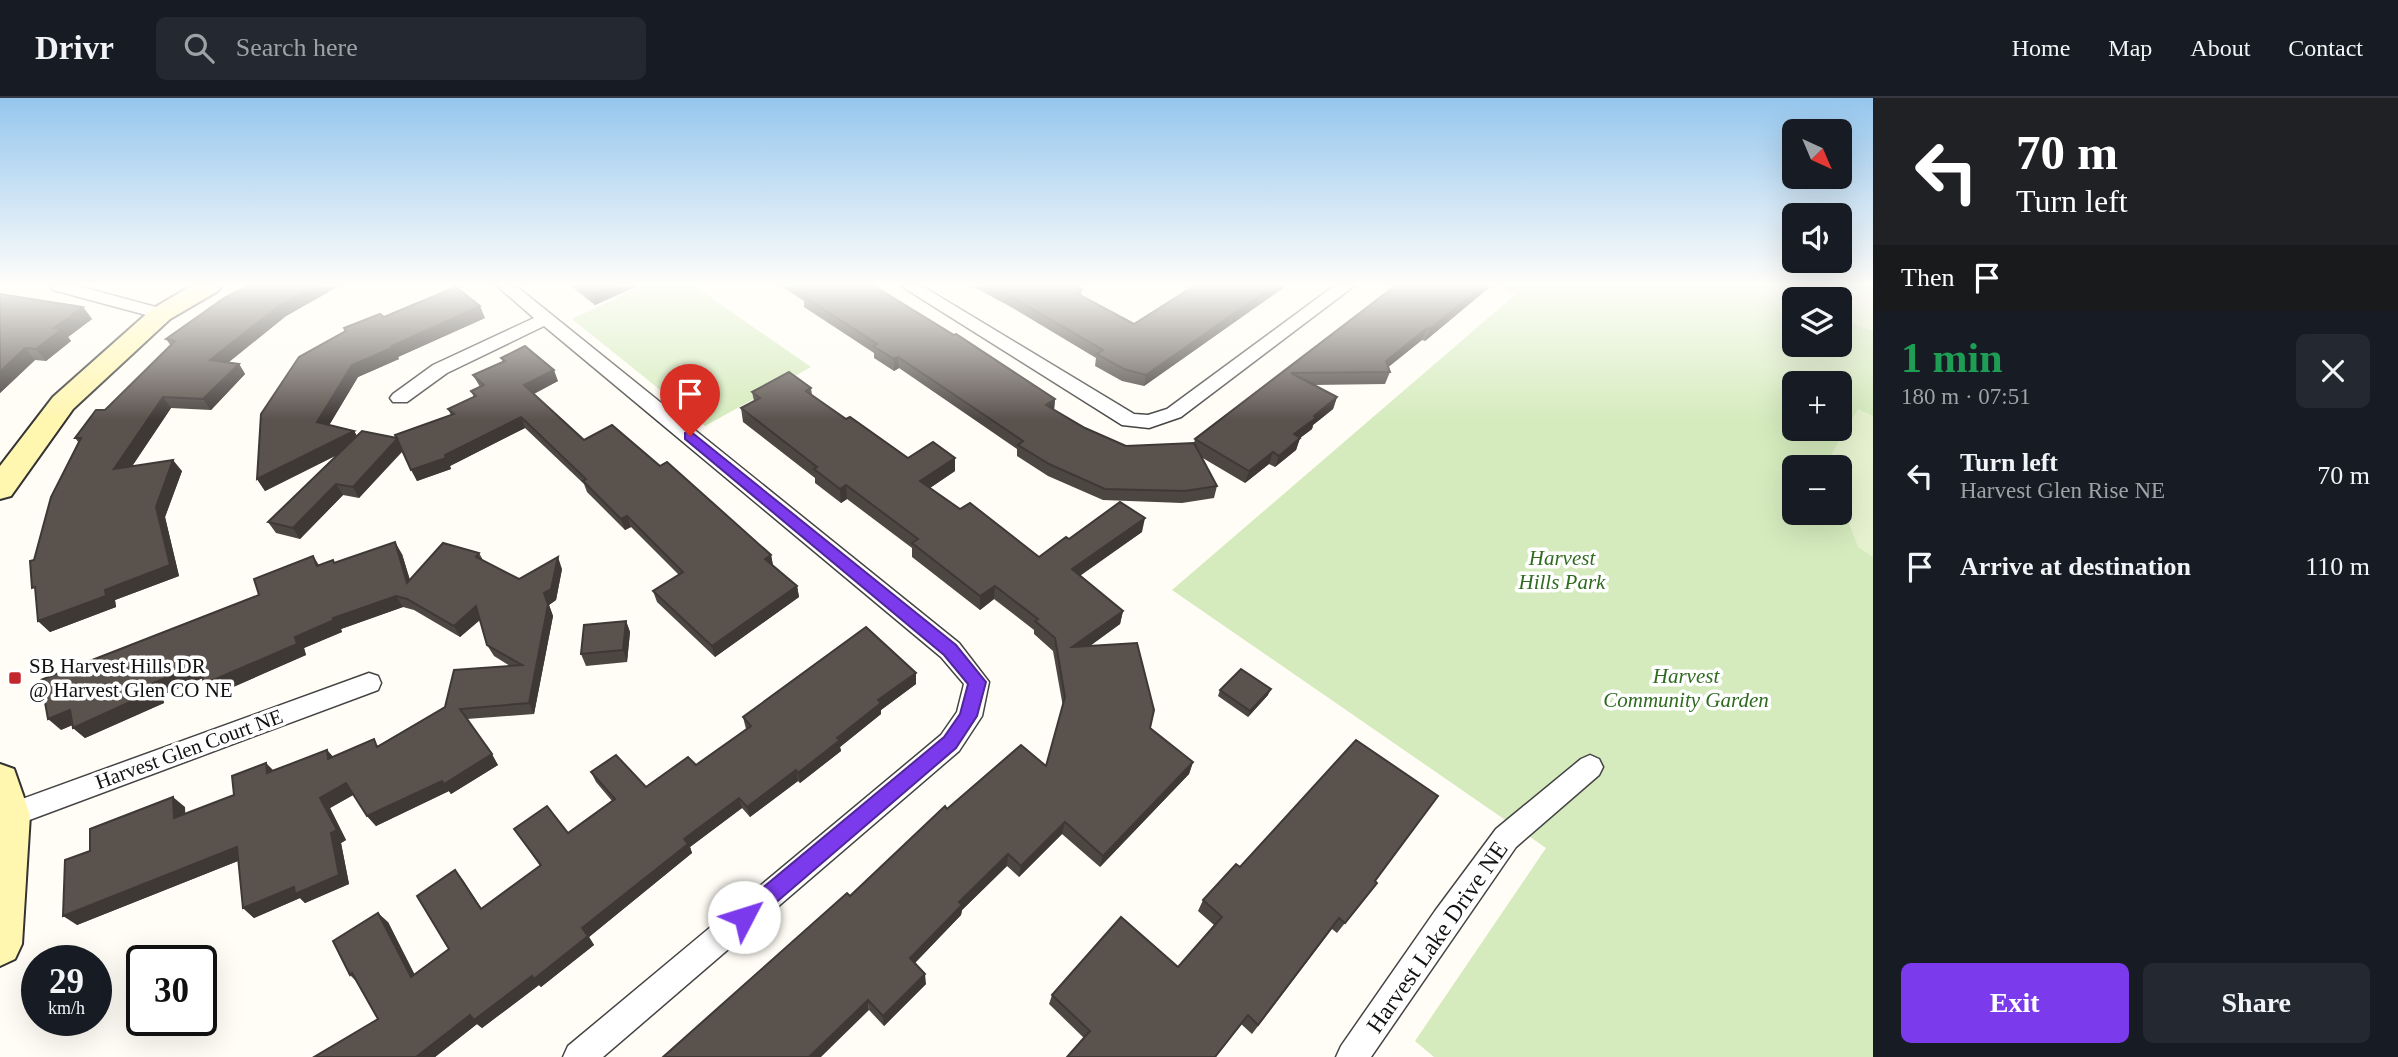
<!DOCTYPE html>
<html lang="en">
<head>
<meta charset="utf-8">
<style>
	body { margin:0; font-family:Georgia,serif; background:#242831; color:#f1f3f6; height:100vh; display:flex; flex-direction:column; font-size:26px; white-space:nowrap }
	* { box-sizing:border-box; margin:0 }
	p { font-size:23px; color:#9ea1a6 }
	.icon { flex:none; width:38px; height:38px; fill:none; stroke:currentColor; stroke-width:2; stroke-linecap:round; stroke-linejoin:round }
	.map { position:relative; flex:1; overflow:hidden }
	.sheet { display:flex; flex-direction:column; background:#171b24; width:525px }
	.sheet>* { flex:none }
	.banner { background:#202124; color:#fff; overflow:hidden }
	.needle { width:46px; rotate:136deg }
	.fabs { position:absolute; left:1782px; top:21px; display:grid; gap:14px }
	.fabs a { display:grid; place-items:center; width:70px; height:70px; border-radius:10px; background:#171b24; box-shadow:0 7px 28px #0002; font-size:35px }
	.speed { position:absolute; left:21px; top:847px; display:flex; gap:14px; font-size:35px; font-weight:700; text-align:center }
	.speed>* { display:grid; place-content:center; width:91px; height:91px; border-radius:50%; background:#171b24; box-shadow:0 7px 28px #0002; line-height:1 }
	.speed small { font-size:18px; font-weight:400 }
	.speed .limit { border:4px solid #111; border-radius:10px; background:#fff; color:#111 }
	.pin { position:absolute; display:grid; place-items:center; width:60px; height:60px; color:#fff; margin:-72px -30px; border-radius:50% 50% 50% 0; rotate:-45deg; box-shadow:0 0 7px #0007 }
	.pin .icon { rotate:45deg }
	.me { position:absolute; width:77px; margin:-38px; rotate:50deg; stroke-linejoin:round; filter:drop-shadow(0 0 5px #0008) }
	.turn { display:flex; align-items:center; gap:24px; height:147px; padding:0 28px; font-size:32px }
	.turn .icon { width:91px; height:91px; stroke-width:2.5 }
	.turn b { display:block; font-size:49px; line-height:60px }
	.then { display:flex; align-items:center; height:66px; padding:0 28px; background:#0003; gap:14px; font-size:26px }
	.round { display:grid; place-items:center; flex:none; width:74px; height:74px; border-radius:10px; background:#242831 }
	.headline { display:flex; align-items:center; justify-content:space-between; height:119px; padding:0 28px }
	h1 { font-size:42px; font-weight:600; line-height:52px; color:#1e9e55 }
	.primary-button { display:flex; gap:14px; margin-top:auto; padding:14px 28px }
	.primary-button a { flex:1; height:80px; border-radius:10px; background:#7c3aed; color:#fff; font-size:28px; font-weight:600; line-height:80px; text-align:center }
	.primary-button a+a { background:#242831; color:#f1f3f6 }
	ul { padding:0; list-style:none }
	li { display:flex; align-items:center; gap:21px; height:91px; padding:0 28px }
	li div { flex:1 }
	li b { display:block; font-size:26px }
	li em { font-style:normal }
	header { display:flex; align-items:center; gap:42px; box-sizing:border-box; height:98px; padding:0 35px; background:#171b24; border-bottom:2px solid #363941 }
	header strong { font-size:33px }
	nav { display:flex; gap:38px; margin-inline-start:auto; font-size:24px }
	.search { width:490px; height:63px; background:#242831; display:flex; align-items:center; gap:18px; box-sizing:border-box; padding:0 24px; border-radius:10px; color:#9ea1a6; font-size:26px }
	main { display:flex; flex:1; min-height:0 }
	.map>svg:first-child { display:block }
	.green { fill:#d5ebbd; fill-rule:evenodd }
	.pitch { fill:#e6f2cf }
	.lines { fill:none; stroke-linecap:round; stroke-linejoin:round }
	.street-casing { stroke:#444; stroke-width:3 }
	.secondary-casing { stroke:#333; stroke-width:4 }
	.street { fill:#fff; fill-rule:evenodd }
	.secondary { fill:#fff6b0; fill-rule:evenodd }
	.wall { fill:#4d4742 }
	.shaded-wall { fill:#3f3936 }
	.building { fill:#5a524d; stroke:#3f3936; stroke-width:2 }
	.route { fill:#7c3aed; stroke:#51269a; stroke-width:2 }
	.poi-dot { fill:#c4262e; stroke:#fff; stroke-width:2.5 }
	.labels { text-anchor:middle; stroke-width:7; stroke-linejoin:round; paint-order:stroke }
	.park-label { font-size:21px; font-style:italic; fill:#2f6b1f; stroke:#fff }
	.poi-label { font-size:21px; fill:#111; stroke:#fff; text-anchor:start }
	.street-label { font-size:21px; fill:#111; stroke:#fff }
	.near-street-label { font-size:24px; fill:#111; stroke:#fff }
</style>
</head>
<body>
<header>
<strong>Drivr</strong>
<div class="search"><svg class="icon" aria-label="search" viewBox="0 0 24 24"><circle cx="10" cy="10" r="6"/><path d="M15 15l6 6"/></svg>Search here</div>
<nav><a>Home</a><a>Map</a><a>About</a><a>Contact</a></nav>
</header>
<main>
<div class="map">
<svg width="1873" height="959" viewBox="0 0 1873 959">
	<rect width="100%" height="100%" fill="#fffdf5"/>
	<!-- green -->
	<g class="green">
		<polygon points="642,188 694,188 811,269 705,328 572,221"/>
		<path d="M1499 188H1873V959H1434L1415 943 1546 750 1172 492 1516 196ZM1794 201H1839V247H1794ZM1794 285H1839V331H1794ZM1794 369H1839V415H1794Z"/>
	</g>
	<!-- pitch -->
	<g class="pitch">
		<polygon points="1753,188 1873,188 1873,233 1839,221 1839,201 1794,203"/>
		<polygon points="1858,311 1873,318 1873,459 1858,449 1839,399 1839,369 1828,369 1826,365"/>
	</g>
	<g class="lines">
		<!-- street casing -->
		<g class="street-casing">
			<g id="street">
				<polygon points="50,188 78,188 167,212 170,216 161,221 53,192"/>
				<polygon points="497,188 516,188 959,545 989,584 982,618 959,653 603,959 563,959 568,948 941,637 957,614 964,586 941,559 544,228 447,275 407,304 393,304 390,300 393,296 433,267 534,220"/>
				<polygon points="901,188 922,188 1134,316 1148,317 1167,311 1334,188 1354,188 1181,319 1149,330 1122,327"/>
				<polygon points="369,575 378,578 381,585 378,592 0,733 0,709"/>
				<polygon points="1590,657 1599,661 1603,669 1599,677 1516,749 1371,959 1336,959 1341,948 1435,813 1496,731 1581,661"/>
			</g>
		</g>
		<!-- secondary casing -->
		<g class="secondary-casing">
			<g id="secondary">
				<polygon points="191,188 221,188 218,193 170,221 73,311 11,398 0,401 0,368 53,299 152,211"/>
				<polygon points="0,666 14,671 30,717 22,846 15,861 0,868"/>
			</g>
		</g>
		<!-- street -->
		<use href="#street" class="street"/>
		<!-- secondary -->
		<use href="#secondary" class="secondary"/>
	</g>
	<!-- wall -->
	<g class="wall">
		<polygon points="247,188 339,188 286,218 228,264 239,266 245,276 211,312 171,310 132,368 182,373 165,419 179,478 115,502 116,509 50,534 38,523 34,462 79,345 75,340 105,312 171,248 166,241"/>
		<polygon points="571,188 637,188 595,207"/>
		<polygon points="781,188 874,188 1055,301 1054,312 1085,330 1126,348 1194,345 1195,341 1395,188 1491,188 1425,243 1422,242 1388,269 1390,274 1385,286 1313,287 1337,299 1333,311 1313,327 1312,331 1300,340 1296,352 1275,369 1269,366 1245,385 1201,359 1217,388 1214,400 1182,405 1103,402 1048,378 1017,358 1017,351 899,270 894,273 874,260 874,255 804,209 804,203"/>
		<polygon points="972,188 1076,188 1082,191 1081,197 1134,226 1194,188 1286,188 1144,288 1122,283 1095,268 1096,260 1011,209"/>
		<polygon points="0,196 83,209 92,221 68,239 71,243 46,263 35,262 0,295"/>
		<polygon points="384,219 485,220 398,259 399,261 358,279 329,327 354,333 357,338 397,340 451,317 448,311 474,299 471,293 480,289 473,277 503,264 501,260 558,283 534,296 584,342 660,368 771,457 773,467 797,488 799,499 715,559 657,504 653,493 679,477 631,429 625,432 587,394 584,386 525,330 450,368 451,371 417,383 403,353 359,400 343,397 300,441 276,435 268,424 339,356 265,393 257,381 345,234 344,230"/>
		<polygon points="811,290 812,297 846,321 908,360 955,373 930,390 960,411 1039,459 1069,441 1142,434 1080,477 1123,513 1120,526 1090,548 1150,630 1193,664 1189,676 1100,769 1062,736 1019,779 1007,768 962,812 961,817 915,865 926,886 884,928 869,912 850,798 947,711 1046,668 1063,609 1053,553 1034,536 1034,532 994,501 980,512 912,459 912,450 847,401 841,405 815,385 815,380 743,324 741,310 754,303 752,294"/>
		<polygon points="479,455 483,462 519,481 562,471 556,502 549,507 553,518 534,616 467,621 498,667 451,696 449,693 376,728 367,718 353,697 330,710 346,742 341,745 349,786 305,805 300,800 254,820 243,810 238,763 77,827 90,753 185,709 185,716 234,697 273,672 327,652 333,659 379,647 445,609 510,568 494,558 487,547 480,522 460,539 414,512 403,509 341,531 342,534 304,550 306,557 215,597 203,580 162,597 164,605 85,640 73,630 72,627 61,632 259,497 313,458 319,467 333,462 335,465 402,456 410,482"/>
		<polygon points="626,523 630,534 627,564 586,568 581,556"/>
		<polygon points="916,575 916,586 881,612 881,616 840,649 841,653 800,685 798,683 750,719 742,710 690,749 692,755 589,839 594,847 541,889 539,887 482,930 477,926 435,959 314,959 378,921 356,883 350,877 388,824 415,877 449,851 455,772 482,811 540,768 514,731 568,735 612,703 596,684 591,674 646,689 696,667 746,631 743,619"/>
		<polygon points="1220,592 1268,597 1248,619 1218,598"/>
		<polygon points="1240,769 1375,783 1377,785 1337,835 1332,831 1252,936 1241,926 1084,940 1049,906 1052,897 1178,869 1214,827 1198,813 1203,802"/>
	</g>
	<!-- shaded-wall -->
	<g class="shaded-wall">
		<polygon points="314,188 339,188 286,218 218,273 210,262 280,207"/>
		<polygon points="612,188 637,188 595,207 592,197"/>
		<polygon points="1273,188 1286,188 1144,288 1146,277"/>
		<polygon points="1483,188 1491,188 1425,243 1430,231"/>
		<polygon points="480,208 485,220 398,259 399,261 358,279 324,336 317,324 352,267"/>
		<polygon points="83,209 92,221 68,239 71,243 46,263 36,251 54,230"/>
		<polygon points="1427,230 1422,242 1381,275 1386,263"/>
		<polygon points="25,250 35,262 0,295 0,274"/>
		<polygon points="898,259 899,270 894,273 894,261"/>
		<polygon points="239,266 245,276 211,312 203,301"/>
		<polygon points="554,272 558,283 529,298 524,287"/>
		<polygon points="163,299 171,310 123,382 114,371"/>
		<polygon points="1337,299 1333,311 1313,327 1312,331 1300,340 1296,352 1275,369 1279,358 1294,336"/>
		<polygon points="1055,301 1054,312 1046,307"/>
		<polygon points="521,319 525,330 450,368 451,371 417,383 411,372 445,357"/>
		<polygon points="354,333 361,345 265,393 257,381"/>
		<polygon points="397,341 403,352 359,400 353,389"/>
		<polygon points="1273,354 1269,366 1245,385 1249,373"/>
		<polygon points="955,360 955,373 921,396 920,383"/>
		<polygon points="173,362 182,373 165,419 179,478 115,502 116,509 50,534 38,523 156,409"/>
		<polygon points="336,386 343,397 300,441 293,430"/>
		<polygon points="846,387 847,401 841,405 840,391"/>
		<polygon points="627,418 631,429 625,432 621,421"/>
		<polygon points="1145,420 1142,434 1070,485 1072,471"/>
		<polygon points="395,444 402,456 414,496 407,485"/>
		<polygon points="771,457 773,468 765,461"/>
		<polygon points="558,459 562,471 556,502 549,507 553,518 534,616 529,605 544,495"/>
		<polygon points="797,488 799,499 715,559 712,548"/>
		<polygon points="995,488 994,501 980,512 980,498"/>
		<polygon points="396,498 403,509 341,531 342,534 304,550 306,557 215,597 204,586 333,520"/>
		<polygon points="476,508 482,520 460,539 454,528"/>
		<polygon points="1123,513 1120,526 1070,562 1072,549"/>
		<polygon points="626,523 630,534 627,564 623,552"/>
		<polygon points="200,566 210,577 162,597 164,605 85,640 73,630 151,586"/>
		<polygon points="916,575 916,586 881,612 881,616 840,649 841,653 800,685 798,675 878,602"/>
		<polygon points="1271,591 1268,597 1248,619 1250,613"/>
		<polygon points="70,612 82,623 61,632 48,621"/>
		<polygon points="327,652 336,662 328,661"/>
		<polygon points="492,656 498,667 451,696 449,693 376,728 367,718"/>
		<polygon points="1193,664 1189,676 1100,769 1103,758"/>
		<polygon points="266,665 276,675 267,675"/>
		<polygon points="796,672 798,683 750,719 747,709"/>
		<polygon points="346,685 355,696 330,710 346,742 341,745 349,786 305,805 300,800 254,820 243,810 320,700"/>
		<polygon points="173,699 185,709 186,730 174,720"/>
		<polygon points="739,700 742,710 690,749 692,755 589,839 594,847 541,889 539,887 482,930 477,926 435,959 416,959 582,830 684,741"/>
		<polygon points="1065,724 1062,736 1019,779 1021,768"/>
		<polygon points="237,749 248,759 77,827 63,818"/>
		<polygon points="1008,756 1007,768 962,812 961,817 910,870 910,860 959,804"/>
		<polygon points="455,772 463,782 488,821 481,811"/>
		<polygon points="378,815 388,824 420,888 411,879"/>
		<polygon points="925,876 926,886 884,928 883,918"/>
		<polygon points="868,902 869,912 821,959 809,959"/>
	</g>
	<!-- building -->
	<g class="building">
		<polygon points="247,188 314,188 280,207 210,262 239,266 203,301 163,299 114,371 173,362 156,409 170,467 105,492 106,498 38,523 35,489 32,490 30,463 34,462 51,399 81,340 75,340 96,312 105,312 175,243 166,241 224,200"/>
		<polygon points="581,188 612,188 592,197"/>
		<polygon points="797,188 874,188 954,237 956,236 1055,301 1046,307 1085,330 1126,348 1194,345 1217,388 1185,393 1105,391 1049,366 1018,347 1023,343 898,259 894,261 873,248 877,246 803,198 808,195"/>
		<polygon points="993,188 1076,188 1082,191 1076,195 1134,226 1194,188 1273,188 1146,277 1124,271 1097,256 1103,252"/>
		<polygon points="1395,188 1483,188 1430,231 1427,230 1386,263 1390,274 1291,275 1337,299 1314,318 1316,320 1294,336 1300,340 1279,358 1273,354 1249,373 1195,341"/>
		<polygon points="456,189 480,208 392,248 394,249 352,267 317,324 354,333 257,381 261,316 299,259 346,233 344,230 380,216 384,219"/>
		<polygon points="0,196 83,209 54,230 62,231 36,251 25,250 0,274"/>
		<polygon points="525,248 554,272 524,287 584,342 612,327 660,368 667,364 771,457 765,461 797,488 712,548 653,493 683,474 627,418 621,421 583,383 586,381 521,319 445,357 446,360 411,372 397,341 353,389 336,386 293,430 268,424 362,333 397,340 395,337 454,316 448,311 476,298 471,293 484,287 473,277 505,263 501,260"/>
		<polygon points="789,274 811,290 806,293 846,321 850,319 908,360 933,344 955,360 920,383 960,411 970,405 1039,459 1066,439 1069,441 1120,404 1145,420 1072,471 1123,513 1072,549 1137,545 1154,612 1150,630 1193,664 1103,758 1065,724 1021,768 1008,756 959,804 962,807 910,860 925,876 883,918 868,902 809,959 663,959 847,795 850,798 945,708 947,711 1021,647 1046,668 1065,599 1055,540 1035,523 1038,521 995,488 980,498 912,445 918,441 846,387 840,391 814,371 817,369 741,310 760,300 752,294"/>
		<polygon points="395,444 407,485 443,445 479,455 476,459 519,481 558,459 551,491 544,495 548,507 529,605 460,611 492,656 444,686 442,683 367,718 346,685 320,700 337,732 331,735 339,777 295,796 294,789 243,810 237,749 63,818 65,762 90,753 90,731 173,699 174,720 234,697 232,678 266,665 267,675 327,652 328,661 374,641 377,649 445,609 454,572 522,567 487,547 476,508 454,528 407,501 396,498 333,520 334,522 295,539 297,546 204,586 200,566 151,586 152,594 73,630 70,612 48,621 41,582 259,497 254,481 313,458 317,468 333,462 334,465"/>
		<polygon points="626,523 623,552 581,556 584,527"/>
		<polygon points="866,529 916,575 878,602 881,605 837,640 840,642 798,675 796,672 747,709 739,700 684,741 688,746 582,830 588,838 534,881 532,878 474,922 470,917 416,959 314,959 378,921 352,875 350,877 333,843 378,815 411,879 449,851 417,798 455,772 481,811 541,767 514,731 547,708 568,735 615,701 591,674 616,657 646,689 688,659 696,667 751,628 743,619"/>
		<polygon points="1241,571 1271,591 1250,613 1220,592"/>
		<polygon points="1356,642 1438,698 1375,783 1377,785 1345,825 1339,820 1258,927 1248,917 1215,959 1067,959 1090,933 1052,897 1121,819 1178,869 1222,819 1203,802 1236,766 1240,769"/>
	</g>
	<!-- sky -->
	<linearGradient id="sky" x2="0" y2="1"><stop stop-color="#95c6ee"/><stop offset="0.58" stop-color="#fffefa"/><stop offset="1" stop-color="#fffefa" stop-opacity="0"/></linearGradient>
	<rect width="1873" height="322" fill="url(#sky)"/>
	<!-- route -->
	<polygon class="route" points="690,333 956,547 986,584 977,618 956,650 751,826 744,829 736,826 733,819 736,812 944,639 960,616 968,586 944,557 685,341 685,335"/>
	<!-- markers -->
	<rect class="poi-dot" x="8" y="573" width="14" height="14" rx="3.5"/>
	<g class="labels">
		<!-- park labels -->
		<g class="park-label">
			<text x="1562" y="467">Harvest<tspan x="1562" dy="24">Hills Park</tspan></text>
			<text x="1686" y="585">Harvest<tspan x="1686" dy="24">Community Garden</tspan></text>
		</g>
		<!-- poi labels -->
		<g class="poi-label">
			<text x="29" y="575">SB Harvest Hills DR<tspan x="29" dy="24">@ Harvest Glen CO NE</tspan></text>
		</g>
		<!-- street labels -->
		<g class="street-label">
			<text transform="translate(189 651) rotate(-20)" y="7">Harvest Glen Court NE</text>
		</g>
		<!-- near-street labels -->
		<g class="near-street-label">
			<text transform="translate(1437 839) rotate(-55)" y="8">Harvest Lake Drive NE</text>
		</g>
	</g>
</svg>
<div class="fabs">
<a><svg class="needle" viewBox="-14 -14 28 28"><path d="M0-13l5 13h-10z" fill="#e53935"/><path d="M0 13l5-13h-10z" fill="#9ea1a6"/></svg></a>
<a><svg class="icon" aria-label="sound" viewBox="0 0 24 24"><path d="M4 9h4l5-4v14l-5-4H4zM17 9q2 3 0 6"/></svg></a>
<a><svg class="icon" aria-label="layers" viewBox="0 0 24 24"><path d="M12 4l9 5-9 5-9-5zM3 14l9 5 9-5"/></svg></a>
<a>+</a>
<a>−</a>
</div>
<div class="speed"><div>29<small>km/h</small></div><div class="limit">30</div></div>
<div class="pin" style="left:690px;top:338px;background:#d93025"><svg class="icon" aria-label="arrive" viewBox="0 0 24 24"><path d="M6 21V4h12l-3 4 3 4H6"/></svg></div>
<svg class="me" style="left:744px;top:819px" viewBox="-20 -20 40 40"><circle r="19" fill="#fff"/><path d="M0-13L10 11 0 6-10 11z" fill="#7c3aed"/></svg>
</div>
<section class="sheet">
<div class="banner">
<div class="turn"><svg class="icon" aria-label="left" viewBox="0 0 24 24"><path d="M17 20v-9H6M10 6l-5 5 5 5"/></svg><div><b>70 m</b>Turn left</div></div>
<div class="then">Then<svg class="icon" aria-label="arrive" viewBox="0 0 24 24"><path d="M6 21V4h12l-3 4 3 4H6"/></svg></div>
</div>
<div class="headline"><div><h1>1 min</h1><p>180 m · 07:51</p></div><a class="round"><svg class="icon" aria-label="close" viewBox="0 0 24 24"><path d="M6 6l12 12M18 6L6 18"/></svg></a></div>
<ul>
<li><svg class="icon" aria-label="left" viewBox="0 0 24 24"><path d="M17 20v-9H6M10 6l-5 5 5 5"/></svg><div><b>Turn left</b><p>Harvest Glen Rise NE</p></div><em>70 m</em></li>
<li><svg class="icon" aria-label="arrive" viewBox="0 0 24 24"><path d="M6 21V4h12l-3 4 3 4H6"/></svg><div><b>Arrive at destination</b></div><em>110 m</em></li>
</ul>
<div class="primary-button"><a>Exit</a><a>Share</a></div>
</section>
</main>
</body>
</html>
